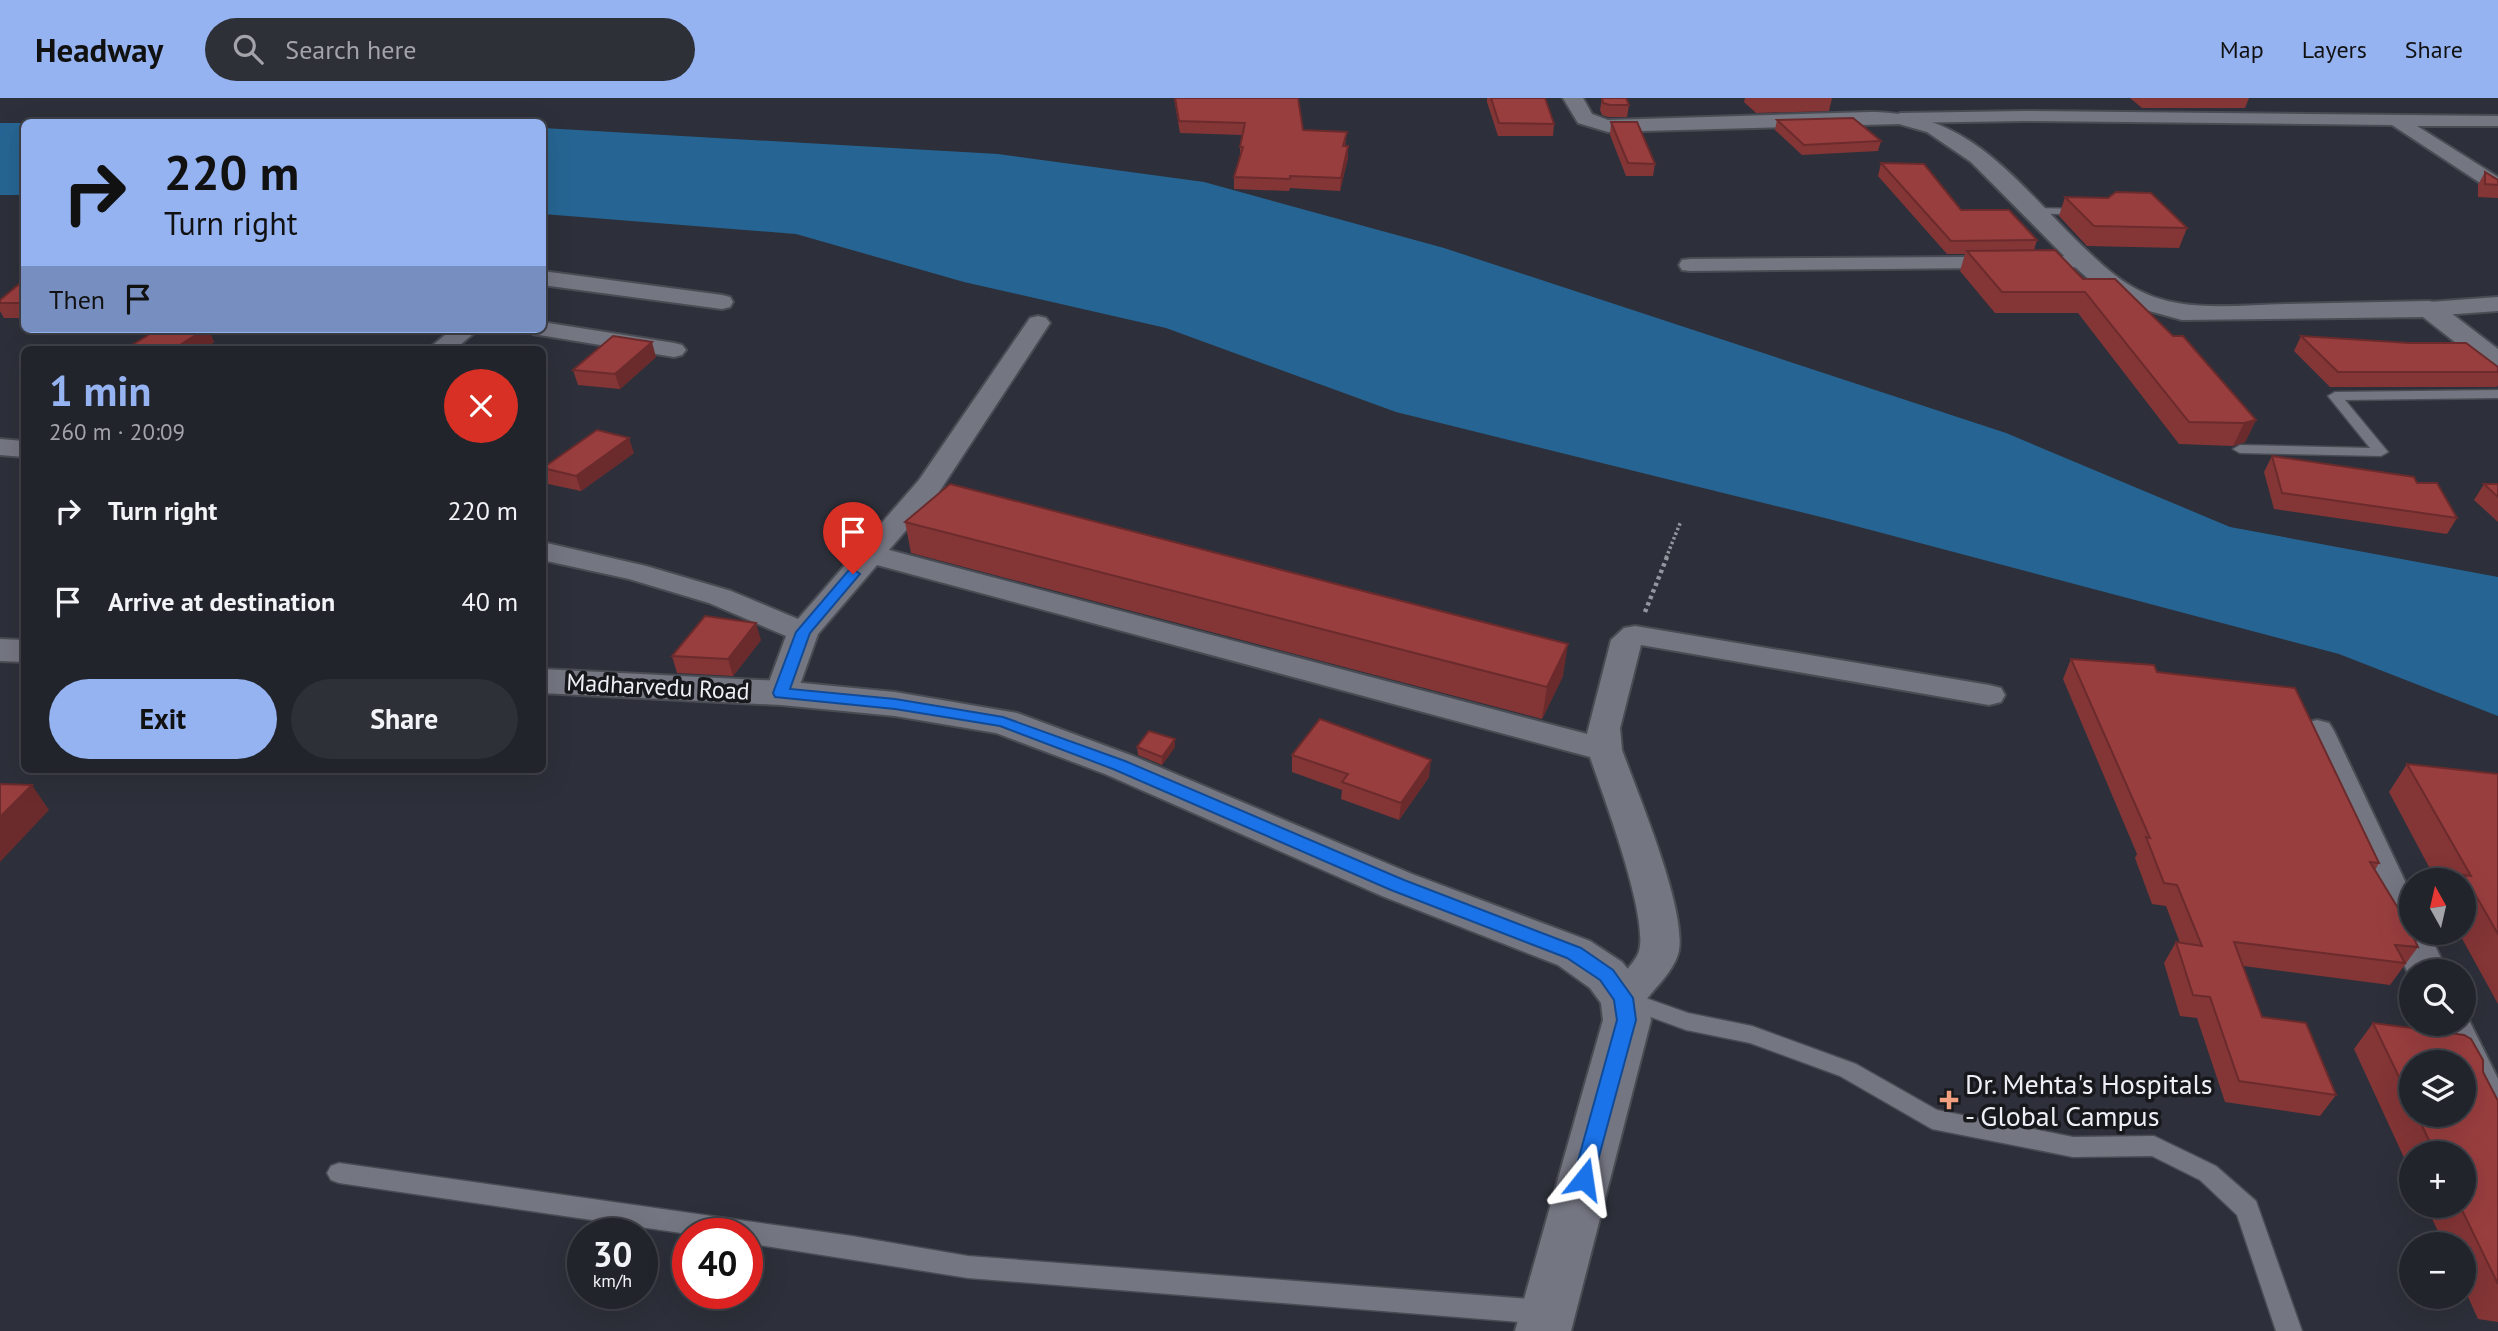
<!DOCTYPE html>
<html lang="en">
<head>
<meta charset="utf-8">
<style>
	body { margin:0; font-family:"PT Sans",sans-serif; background:#2e3038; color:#f1f3f6; height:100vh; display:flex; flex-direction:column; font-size:26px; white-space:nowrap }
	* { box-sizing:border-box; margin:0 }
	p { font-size:23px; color:#a2a4a9 }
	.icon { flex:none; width:38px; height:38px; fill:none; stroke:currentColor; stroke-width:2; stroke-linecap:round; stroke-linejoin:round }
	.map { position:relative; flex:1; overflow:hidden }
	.panel { position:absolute; left:21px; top:248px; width:525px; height:427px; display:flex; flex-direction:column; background:#22242c; border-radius:10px; box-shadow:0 7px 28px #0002,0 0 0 2px #3f4148 }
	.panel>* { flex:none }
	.guide { position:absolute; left:21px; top:21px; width:525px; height:214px; border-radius:10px; box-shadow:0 7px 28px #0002,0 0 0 2px #3f4148; background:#95b2f1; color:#111; overflow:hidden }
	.needle { width:46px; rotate:352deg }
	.tools { position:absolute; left:2399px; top:770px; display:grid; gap:14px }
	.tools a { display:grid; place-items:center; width:77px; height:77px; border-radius:50%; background:#22242c; box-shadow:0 7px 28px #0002,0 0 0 2px #3f4148; font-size:35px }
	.speed { position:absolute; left:567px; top:1120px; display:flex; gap:14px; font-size:35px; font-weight:700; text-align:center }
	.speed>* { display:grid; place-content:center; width:91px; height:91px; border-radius:50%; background:#22242c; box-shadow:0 7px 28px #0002,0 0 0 2px #3f4148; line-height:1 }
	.speed small { font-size:18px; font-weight:400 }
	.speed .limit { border:10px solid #d22; background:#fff; color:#111 }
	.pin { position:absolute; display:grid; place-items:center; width:60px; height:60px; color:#fff; margin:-72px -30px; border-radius:50% 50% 50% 0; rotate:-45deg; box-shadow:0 0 7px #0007 }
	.pin .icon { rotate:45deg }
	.me { position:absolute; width:77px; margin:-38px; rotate:15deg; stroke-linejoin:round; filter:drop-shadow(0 0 5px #0008) }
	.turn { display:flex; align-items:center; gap:24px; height:147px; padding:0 28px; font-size:32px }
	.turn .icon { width:91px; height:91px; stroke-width:2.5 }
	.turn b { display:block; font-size:49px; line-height:60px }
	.then { display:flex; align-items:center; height:66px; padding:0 28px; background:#0003; gap:14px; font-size:26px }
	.round { display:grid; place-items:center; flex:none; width:74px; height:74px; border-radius:37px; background:#2e3038 }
	.head { display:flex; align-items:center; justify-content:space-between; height:119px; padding:0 28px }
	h1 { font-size:42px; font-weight:700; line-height:52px; color:#95b2f1 }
	.button { display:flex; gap:14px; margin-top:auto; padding:14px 28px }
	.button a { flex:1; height:80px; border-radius:42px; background:#95b2f1; color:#111; font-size:28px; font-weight:700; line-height:80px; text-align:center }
	.button a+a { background:#2e3038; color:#f1f3f6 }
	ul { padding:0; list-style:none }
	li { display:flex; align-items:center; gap:21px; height:91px; padding:0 28px }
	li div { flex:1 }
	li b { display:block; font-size:26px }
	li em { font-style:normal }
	header { display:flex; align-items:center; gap:42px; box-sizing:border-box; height:98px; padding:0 35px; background:#95b2f1; color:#111 }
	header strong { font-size:33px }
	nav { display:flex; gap:38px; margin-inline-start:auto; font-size:24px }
	.search { width:490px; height:63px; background:#2e3038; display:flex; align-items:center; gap:18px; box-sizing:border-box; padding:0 24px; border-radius:38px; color:#a2a4a9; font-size:26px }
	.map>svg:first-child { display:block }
	.water { fill:#266593 }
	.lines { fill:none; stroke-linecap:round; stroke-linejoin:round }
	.service-casing { stroke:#4a4c54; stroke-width:3 }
	.minor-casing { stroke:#4a4c54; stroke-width:4 }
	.tertiary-casing { stroke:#4a4c54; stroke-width:4 }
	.secondary-casing { stroke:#4a4c54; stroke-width:4 }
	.path-far1 { stroke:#93969e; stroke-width:3.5; stroke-dasharray:2.5 2.5; stroke-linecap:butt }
	.path { stroke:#93969e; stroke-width:4.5; stroke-dasharray:3.5 3.5; stroke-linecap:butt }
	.service { fill:#747682; fill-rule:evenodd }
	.minor { fill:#747682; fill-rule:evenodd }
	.tertiary { fill:#747682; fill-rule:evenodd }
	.secondary { fill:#747682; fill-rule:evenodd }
	.wall { fill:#843536; fill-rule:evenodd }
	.shaded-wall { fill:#6b2b2c }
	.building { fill:#993e3f; stroke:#6b2b2c; stroke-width:2 }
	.route { fill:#1a73e8; stroke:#114b97; stroke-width:2 }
	.poi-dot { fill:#f2a080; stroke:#17181c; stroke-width:2.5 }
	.labels { text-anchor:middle; stroke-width:7; stroke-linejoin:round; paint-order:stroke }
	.street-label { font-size:24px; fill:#edeff6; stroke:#17181c }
	.near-poi-label { font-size:28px; fill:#edeff6; stroke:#17181c; text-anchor:start }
</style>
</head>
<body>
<header>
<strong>Headway</strong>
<div class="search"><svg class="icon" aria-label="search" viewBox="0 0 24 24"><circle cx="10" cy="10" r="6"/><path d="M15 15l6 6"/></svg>Search here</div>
<nav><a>Map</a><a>Layers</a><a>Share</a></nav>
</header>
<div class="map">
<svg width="2498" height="1233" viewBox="0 0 2498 1233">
	<rect width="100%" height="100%" fill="#2d303a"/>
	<!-- water -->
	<g class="water">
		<polygon points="370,19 443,24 44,24"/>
		<rect x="0" y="25" width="24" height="72"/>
		<polygon points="543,30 998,56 1204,84 1444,150 2006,335 2230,429 2498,479 2498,618 2339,556 1833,422 1396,314 1166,230 964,184 796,136 543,116"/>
	</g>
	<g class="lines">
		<!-- service casing -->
		<g class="service-casing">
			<g id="service">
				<polygon points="2033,110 2082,111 2087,114 2082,117 2029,115 2028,113"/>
				<polygon points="2498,292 2498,300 2345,302 2388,354 2381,358 2240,355 2233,351 2240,347 2370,350 2328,298 2335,294"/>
				<polygon points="1626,893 1688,915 1752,928 1856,966 1937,1012 2073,1039 2154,1038 2216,1068 2256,1103 2302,1233 2276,1233 2237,1117 2200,1082 2152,1058 2073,1059 1932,1031 1840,978 1750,945 1686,932 1618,907 1615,901 1618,895"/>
				<polygon points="339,1065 852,1138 968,1158 1544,1202 1553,1205 1557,1214 1553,1223 1544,1226 968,1180 747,1145 747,1136 688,1136 339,1085 331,1082 327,1075 331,1068"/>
			</g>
		</g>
		<!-- minor casing -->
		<g class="minor-casing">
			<g id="minor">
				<polygon points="2025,13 2498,18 2498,28 2417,28 2498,79 2498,94 2491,92 2392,27 2025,23 1900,25 1891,20 1900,15"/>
				<polygon points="2084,158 2092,159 2095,164 2092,169 1690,173 1682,172 1679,167 1682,162 1690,161"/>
				<polygon points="542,173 722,197 730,199 733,204 730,209 722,211 542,187"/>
				<polygon points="2498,199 2498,213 2429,218 2421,216 2418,211 2421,206 2429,204"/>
				<path d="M1038 218 1046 220 1050 225 939 394 889 452 1587 636 1611 542 1624 530 1635 528 1989 587 2001 590 2005 597 2001 604 1989 607 1641 547 1620 630 1622 652C1638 696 1686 810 1679 852 1676 869 1660 885 1650 897 1637 913 1629 918 1610 911L1604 900C1612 885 1635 867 1639 853 1649 819 1603 697 1590 659L877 467 818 536 797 595 793 602 781 605 769 602 765 595 786 538 709 505 629 481 542 462V444L646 468 731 493 798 521 919 382 1030 220Z"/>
				<polygon points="542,224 674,245 682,247 686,252 682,257 674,259 533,236 529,231 542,231"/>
				<polygon points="452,231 479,231 454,252 427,252"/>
				<polygon points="0,341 24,343 24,359 0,357"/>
				<polygon points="2317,622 2329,625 2334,633 2412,798 2412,835 2429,835 2447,873 2412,873 2412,881 2407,873 2300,633 2305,625"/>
				<polygon points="2465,914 2498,981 2498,1044 2483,1038 2464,999 2464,964 2447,964 2429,926 2464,926"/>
			</g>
		</g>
		<!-- tertiary casing -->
		<g class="tertiary-casing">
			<g id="tertiary">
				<polygon points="0,541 24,542 24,564 0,563"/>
				<polygon points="542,571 781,583 895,594 1017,615 1133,658 1412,776 1590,843 1622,864 1641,887 1647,900 1651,922 1571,1233 1515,1233 1603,922 1601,905 1590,890 1558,867 1382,798 1105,676 996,635 895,618 781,607 542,595"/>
			</g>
		</g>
		<!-- secondary casing -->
		<g class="secondary-casing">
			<path id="secondary" d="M1563 0H1583L1592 16 1608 22 1870 14C1969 14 2013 80 2078 144 2097 162 2116 181 2140 193 2183 215 2239 207 2286 206 2334 205 2381 204 2429 203L2438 205 2498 251V272L2488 270 2423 219 2182 222 2124 206 2101 192 2075 169 1971 64 1927 34 1899 26 1608 34 1578 25Z"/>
		</g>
		<!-- path-far1 -->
		<polyline class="path-far1" points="1666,460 1681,423"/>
		<!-- path -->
		<polyline class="path" points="1645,514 1667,459"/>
		<!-- service -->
		<use href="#service" class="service"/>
		<!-- minor -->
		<use href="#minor" class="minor"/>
		<!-- tertiary -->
		<use href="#tertiary" class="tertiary"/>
		<!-- secondary -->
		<use href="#secondary" class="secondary"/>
	</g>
	<!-- wall -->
	<g class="wall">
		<polygon points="1174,0 1298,0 1303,32 1347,34 1345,48 1348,48 1348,60 1340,93 1290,90 1289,93 1234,91 1234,79 1240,59 1240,49 1243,37 1180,35"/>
		<polygon points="1487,0 1491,0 1554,26 1553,38 1498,38 1487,4"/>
		<polygon points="1602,0 1629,7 1627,19 1608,19 1602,17 1600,12"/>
		<polygon points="1745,0 1832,0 1829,13 1756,15 1744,4"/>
		<polygon points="2130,0 2249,0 2245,10 2142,10"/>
		<polygon points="1777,22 1881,43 1878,53 1802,57 1775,32"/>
		<polygon points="1611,24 1655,66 1653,78 1626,78 1610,37"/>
		<polygon points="1881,65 1961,112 2037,142 2034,152 2083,181 2256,322 2245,344 2233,348 2179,346 2078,215 1995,215 1960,173 1965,156 1947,156 1878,78"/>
		<polygon points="2485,74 2498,82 2498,100 2478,99 2478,87"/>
		<polygon points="2065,99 2187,130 2179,150 2087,148 2059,118"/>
		<polygon points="24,182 24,220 4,220 0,213 0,202"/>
		<polygon points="158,231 208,231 214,244 202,252 131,252 129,249"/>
		<polygon points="2301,238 2498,269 2498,287 2497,289 2330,289 2294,253"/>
		<polygon points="656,259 620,291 578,287 573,272"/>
		<polygon points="634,355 581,393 548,386 543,370"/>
		<polygon points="2272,358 2417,385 2457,420 2447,436 2274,411 2264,374"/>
		<polygon points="2484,386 2498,386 2498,424 2474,402"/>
		<polygon points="905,424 1563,578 1542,621 911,455"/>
		<polygon points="761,542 733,578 677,575 672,558"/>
		<polygon points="2071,561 2157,574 2379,765 2375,772 2418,849 2390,887 2243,868 2262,919 2336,997 2320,1018 2225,1004 2197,920 2180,918 2164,865 2176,844 2180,845 2166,808 2152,806 2135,760 2137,756 2063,581"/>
		<polygon points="1175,641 1175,649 1162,667 1138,657 1137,649"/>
		<polygon points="1292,657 1429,679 1399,722 1341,701 1342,692 1292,674"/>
		<polygon points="2407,666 2498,676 2498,906 2459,835 2464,835 2464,782 2436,782 2389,694"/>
		<path d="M2373 925 2483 974 2498 1003V1224L2478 1221 2464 1190V1146H2444L2426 1108H2464V1055H2412V1077L2354 951ZM2412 964 2464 1017H2412Z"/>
	</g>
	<!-- shaded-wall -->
	<g class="shaded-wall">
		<polygon points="1348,48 1348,60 1340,93 1341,80"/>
		<polygon points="205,231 208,231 214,244 202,252 172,252"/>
		<polygon points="652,244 656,259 620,291 615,276"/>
		<polygon points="2256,322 2245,344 2233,348 2244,325"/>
		<polygon points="629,340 634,355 581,393 576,378"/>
		<polygon points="756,525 761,542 733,578 728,561"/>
		<polygon points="1568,546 1563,578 1542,621 1547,589"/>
		<polygon points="1175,641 1175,649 1162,667 1162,659"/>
		<polygon points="1431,662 1429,679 1399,722 1401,705"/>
		<polygon points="32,687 49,712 0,764 0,719"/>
	</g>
	<!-- building -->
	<g class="building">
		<polygon points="1175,0 1298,0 1303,32 1347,34 1343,48 1348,48 1341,80 1290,78 1290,81 1234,79 1243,49 1240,49 1245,25 1179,23"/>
		<polygon points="1491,0 1545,0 1554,26 1499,25"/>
		<polygon points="1602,0 1626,0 1629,7 1610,7 1603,5"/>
		<polygon points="1853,20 1881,43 1804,47 1777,22"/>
		<polygon points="1611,24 1637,24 1655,66 1628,65"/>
		<polygon points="1881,65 1924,66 1961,112 2009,112 2037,142 1951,143"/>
		<polygon points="2485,74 2498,82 2498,87 2485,86"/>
		<polygon points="2116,94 2151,95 2187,130 2094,128 2065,99 2108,100"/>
		<polygon points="2055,152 2083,181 2115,181 2173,238 2183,238 2256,322 2244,325 2189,324 2085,194 2002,194 1967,153"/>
		<polygon points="24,182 24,205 0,205 0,202"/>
		<polygon points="158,231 205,231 172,252 129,249"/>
		<polygon points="613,238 652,244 615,276 573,272"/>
		<polygon points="2301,238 2409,245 2466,245 2498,269 2498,274 2338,274"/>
		<polygon points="597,332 629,340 576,378 543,370"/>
		<polygon points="2272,358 2414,379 2417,385 2437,385 2457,420 2282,395"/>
		<polygon points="950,386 1568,546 1547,589 905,424"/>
		<polygon points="2484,386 2498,386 2498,399"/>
		<polygon points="705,518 756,525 728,561 672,558"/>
		<polygon points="2071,561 2154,567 2157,574 2295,590 2379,765 2370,764 2407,825 2418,849 2395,847 2405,865 2234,844 2262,919 2306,925 2336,997 2239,983 2210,899 2193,897 2176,844 2202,848 2177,787 2164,785 2146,739 2150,740"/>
		<polygon points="1320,621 1431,662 1401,705 1342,684 1348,676 1292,657"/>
		<polygon points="1149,633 1175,641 1162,659 1137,649"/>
		<polygon points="2407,666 2498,676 2498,836 2464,777 2471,778"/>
		<polygon points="0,686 32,687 0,719"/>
		<polygon points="2373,925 2464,937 2471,941 2483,962 2483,974 2498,1003 2498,1186 2460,1108 2464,1108 2464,1055 2435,1055 2417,1017 2464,1017 2464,964 2412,964 2412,1006"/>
	</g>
	<!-- route -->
	<polygon class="route" points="853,471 860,476 810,535 790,591 895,601 1003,619 1125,663 1404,782 1581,850 1613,872 1633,900 1636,922 1591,1088 1584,1091 1576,1088 1573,1081 1617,922 1614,902 1600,882 1567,860 1391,792 1113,671 1000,628 895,611 775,599 773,595 796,534 848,473"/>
	<!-- markers -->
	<path class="poi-dot" d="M1945.5 991.5h7v7h7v7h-7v7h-7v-7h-7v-7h7z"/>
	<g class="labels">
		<!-- street labels -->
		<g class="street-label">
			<text transform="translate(658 589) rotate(3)" y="8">Madharvedu Road</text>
		</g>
		<!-- near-poi labels -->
		<g class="near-poi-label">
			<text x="1965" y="996">Dr. Mehta's Hospitals<tspan x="1965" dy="32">- Global Campus</tspan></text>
		</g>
	</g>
</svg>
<div class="tools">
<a><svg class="needle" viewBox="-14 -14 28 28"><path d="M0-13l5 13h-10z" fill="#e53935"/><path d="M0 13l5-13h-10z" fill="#a2a4a9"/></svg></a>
<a><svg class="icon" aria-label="search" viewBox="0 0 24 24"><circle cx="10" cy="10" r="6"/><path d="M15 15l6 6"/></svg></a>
<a><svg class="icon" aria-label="layers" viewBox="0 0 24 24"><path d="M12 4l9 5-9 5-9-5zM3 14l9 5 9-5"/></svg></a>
<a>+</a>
<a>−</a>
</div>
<div class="speed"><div>30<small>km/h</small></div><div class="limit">40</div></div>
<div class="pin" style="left:853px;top:476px;background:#d93025"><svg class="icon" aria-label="arrive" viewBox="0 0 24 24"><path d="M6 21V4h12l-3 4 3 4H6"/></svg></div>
<svg class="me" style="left:1584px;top:1081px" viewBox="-20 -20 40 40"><path d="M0-17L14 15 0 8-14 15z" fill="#1a73e8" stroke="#fff" stroke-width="4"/></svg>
<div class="guide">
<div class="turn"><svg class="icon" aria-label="right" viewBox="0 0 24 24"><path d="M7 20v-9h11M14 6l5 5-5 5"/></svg><div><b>220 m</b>Turn right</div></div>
<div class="then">Then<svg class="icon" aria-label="arrive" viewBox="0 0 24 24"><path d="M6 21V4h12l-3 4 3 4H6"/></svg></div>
</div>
<section class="panel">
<div class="head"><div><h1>1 min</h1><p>260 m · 20:09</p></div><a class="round" style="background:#d93025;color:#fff"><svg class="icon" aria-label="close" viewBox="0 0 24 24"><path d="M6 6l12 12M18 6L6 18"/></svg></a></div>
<ul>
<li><svg class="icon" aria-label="right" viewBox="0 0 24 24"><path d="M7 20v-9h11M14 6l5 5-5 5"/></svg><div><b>Turn right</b></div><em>220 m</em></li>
<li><svg class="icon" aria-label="arrive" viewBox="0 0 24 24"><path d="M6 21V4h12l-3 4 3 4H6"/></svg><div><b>Arrive at destination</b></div><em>40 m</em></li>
</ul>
<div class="button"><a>Exit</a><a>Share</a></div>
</section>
</div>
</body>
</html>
